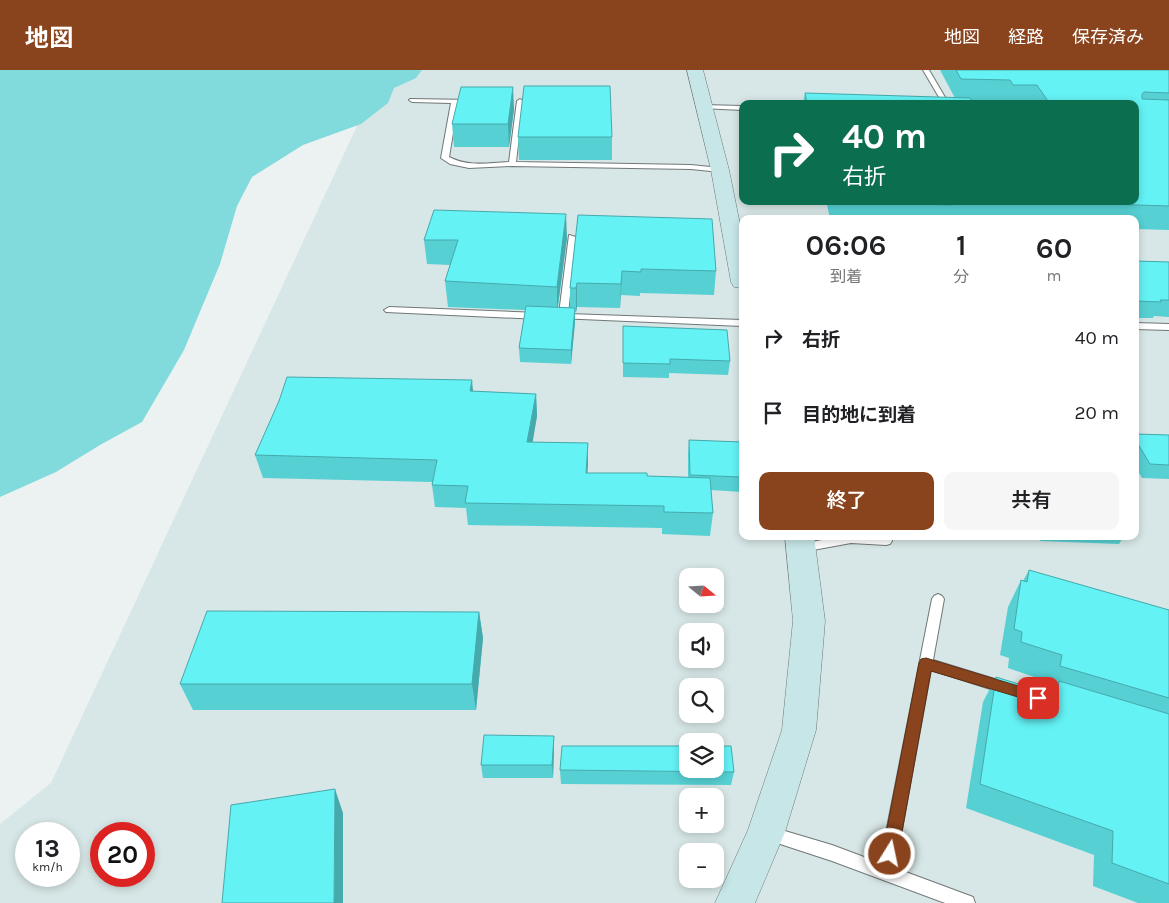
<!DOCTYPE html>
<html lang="ja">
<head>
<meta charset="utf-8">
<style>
	body { margin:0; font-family:Karla,"Noto Sans JP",sans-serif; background:#f6f6f6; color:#202124; height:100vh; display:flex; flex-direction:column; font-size:19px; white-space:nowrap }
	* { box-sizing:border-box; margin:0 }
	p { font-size:16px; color:#757577 }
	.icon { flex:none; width:28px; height:28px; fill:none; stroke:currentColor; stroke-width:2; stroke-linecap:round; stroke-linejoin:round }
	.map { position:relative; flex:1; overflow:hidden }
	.sheet { position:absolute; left:739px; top:145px; width:400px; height:325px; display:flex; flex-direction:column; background:#fff; border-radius:10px; box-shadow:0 2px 8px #0003 }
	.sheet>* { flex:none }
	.hud { position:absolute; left:739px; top:30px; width:400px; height:105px; border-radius:10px; box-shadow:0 2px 8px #0003; background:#0b6e4f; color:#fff; overflow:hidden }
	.needle { width:32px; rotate:108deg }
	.fabs { position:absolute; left:679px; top:498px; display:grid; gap:10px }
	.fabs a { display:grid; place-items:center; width:45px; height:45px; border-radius:10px; background:#fff; box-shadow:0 2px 8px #0003; font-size:25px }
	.speed { position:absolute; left:15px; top:752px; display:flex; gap:10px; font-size:25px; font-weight:700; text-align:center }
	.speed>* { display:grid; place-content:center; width:65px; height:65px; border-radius:50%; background:#fff; box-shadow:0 2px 8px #0003; line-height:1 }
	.speed small { font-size:12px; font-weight:400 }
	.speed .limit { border:8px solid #d22; background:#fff; color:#111 }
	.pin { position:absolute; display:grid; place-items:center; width:42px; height:42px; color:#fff; margin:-21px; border-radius:10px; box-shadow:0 2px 8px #0006 }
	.me { position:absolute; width:55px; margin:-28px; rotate:10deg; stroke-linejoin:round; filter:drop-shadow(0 0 4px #0008) }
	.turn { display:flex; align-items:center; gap:18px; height:105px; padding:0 20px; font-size:22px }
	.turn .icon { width:65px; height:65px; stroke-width:2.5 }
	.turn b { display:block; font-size:35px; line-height:42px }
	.eta { display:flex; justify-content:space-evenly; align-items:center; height:85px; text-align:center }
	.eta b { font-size:30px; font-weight:600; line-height:35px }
	.action { display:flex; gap:10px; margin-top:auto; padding:10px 20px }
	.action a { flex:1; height:58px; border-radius:10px; background:#8a441d; color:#fff; font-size:20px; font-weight:600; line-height:58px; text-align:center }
	.action a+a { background:#f6f6f6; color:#202124 }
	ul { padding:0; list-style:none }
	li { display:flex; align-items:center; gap:15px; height:75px; padding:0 20px }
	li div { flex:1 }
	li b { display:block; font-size:19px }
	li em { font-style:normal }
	header { display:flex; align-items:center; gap:30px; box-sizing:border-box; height:70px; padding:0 25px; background:#8a441d; color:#fff }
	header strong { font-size:24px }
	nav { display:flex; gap:28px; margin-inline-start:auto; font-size:18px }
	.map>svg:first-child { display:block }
	.built { fill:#d7e6e6; fill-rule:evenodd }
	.green { fill:#81dbdd }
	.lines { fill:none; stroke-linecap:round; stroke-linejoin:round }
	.lane-casing { stroke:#717777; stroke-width:2 }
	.secondary-casing { stroke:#717777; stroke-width:1 }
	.lane { fill:#fff; fill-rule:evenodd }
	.secondary { fill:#c6e6e7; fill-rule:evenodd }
	.wall { fill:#56d0d3 }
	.shaded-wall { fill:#46a9ac }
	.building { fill:#64f2f5; stroke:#46a9ac }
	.route { fill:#8a441d; stroke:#5a2c13 }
</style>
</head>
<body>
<header>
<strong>地図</strong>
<nav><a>地図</a><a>経路</a><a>保存済み</a></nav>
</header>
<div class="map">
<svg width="1169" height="833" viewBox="0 0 1169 833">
	<rect width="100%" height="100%" fill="#ecf2f2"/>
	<!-- built -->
	<path class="built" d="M383 0H1169V833H0V754L51 713ZM742 34H1135V131H742ZM742 149H1135V466H742ZM688 506H715V534H688ZM688 561H715V589H688ZM688 616H715V644H688ZM688 671H715V699H688ZM688 726H715V754H688ZM26 764H69V806H26ZM101 764H144V806H101ZM688 781H715V809H688Z"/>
	<!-- green -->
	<polygon class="green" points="0,0 422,0 416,8 394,18 388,33 361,54 303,75 252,107 237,136 220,194 184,280 142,352 100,375 56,402 0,427"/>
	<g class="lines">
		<!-- lane casing -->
		<g class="lane-casing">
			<g id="lane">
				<polygon points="923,0 929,0 949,34 943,34"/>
				<path d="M410 29 474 30V32L458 33 449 87C468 97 488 93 509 92L517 31 520 29 523 31 516 92 691 95 720 98 724 100 720 102 691 99 512 96 469 98 450 94 441 88 451 33 412 32 409 30Z"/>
				<polygon points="703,35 742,36 742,40 701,38 700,37"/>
				<polygon points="569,165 576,167 568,244 742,250 742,256 558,248 556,246 559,244"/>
				<polygon points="389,237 540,243 545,246 540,249 386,242 384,240"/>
				<polygon points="1135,253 1169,254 1169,260 1135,259"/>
				<polygon points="842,466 891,466 892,471 890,474 886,475 851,473 802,482 798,481 796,478 798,475 802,474"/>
				<polygon points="938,524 942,526 944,529 933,590 1011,614 1013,618 1011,622 1006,624 931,600 895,798 973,827 975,833 945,833 832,791 768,770 763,768 760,763 763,758 768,756 832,775 880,793 932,529 934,526"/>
			</g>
		</g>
		<!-- secondary casing -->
		<g class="secondary-casing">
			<g id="secondary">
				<polygon points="687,0 703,0 729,100 742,164 742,218 734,217 731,212 711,100"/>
				<polygon points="785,466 814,466 825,551 816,660 785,762 755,833 715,833 748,760 782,660 793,551"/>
			</g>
		</g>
		<!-- lane -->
		<use href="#lane" class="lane"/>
		<!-- secondary -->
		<use href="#secondary" class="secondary"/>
	</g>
	<!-- wall -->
	<g class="wall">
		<polygon points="940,0 1169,0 1169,160 1135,159 1135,149 830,148 826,131 1135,131 1135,34 1005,34 1003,30 971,30 974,34 803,34 805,23 955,28"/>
		<polygon points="514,39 509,77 454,77 452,54"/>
		<polygon points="518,67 612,67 612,90 519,90"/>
		<polygon points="578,145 716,201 714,225 640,223 640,226 621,225 620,238 577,237 576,242 575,242 575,252 571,294 520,292 519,278 525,240 448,237 445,211 450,195 427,194 424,170 567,168 558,237 570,238 570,218"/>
		<polygon points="1135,191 1169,192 1169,247 1154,246 1153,248 1135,248"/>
		<polygon points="623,256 730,291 728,305 669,303 669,308 623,307"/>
		<polygon points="473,321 536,324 537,346 532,372 588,373 587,403 647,406 688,407 688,384 689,370 742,372 742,422 711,420 713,443 710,466 662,464 662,458 468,455 466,438 435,437 432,415 432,412 263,408 255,385"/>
		<polygon points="1135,364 1169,365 1169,409 1142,408 1135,396"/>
		<polygon points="1039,466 1124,466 1119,474 1040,471"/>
		<polygon points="1029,500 1169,540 1169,833 1138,833 1093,816 1094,785 966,738 983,632 996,607 1051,624 1045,622 1046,611 1008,598 1009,588 1000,585 1008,537 1021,510 1023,511"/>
		<polygon points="479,542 483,568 476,640 193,640 180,614"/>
		<polygon points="554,666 554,680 553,708 483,708 481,695"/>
		<polygon points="560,700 734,702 731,715 561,714"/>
	</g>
	<!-- shaded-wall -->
	<g class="shaded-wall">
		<polygon points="513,17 514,39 509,77 508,54"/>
		<polygon points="566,144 567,168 557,242 557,217"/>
		<polygon points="622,201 621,225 620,238 621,214"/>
		<polygon points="577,213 577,237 576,242 576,218"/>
		<polygon points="575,238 575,252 571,294 571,280"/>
		<polygon points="472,310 474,332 470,321"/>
		<polygon points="536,324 537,346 529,394 527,372"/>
		<polygon points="588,373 588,395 586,425 586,403"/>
		<polygon points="479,542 483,568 476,640 472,614"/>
		<polygon points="554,666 554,680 553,708 552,695"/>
		<polygon points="335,719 343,743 343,833 334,833"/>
	</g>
	<!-- building -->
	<g class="building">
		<polygon points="956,0 1169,0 1169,23 1144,22 1142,24 1142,29 1169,30 1169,136 1011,131 1135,131 1135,34 1050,34 1037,15 1013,15 1010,10 961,9"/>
		<polygon points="524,16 610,16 612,67 518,67"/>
		<polygon points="461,17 513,17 508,54 452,54"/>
		<polygon points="805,23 970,28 974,34 807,34"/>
		<polygon points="915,131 951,131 953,135 916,134"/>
		<polygon points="434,140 566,144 557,217 445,211 458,170 424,170"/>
		<polygon points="578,145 712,149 716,201 641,199 641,202 622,201 621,214 577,213 576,218 570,218"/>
		<polygon points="1135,191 1169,192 1169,230 1160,230 1161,232 1135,231"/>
		<polygon points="526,236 575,238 571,280 519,278"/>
		<polygon points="623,256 727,260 730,291 670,289 670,294 623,293"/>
		<polygon points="287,307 472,310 470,321 536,324 527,372 588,373 586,403 647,403 647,406 710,408 713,443 664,442 664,436 465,433 468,416 432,415 437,390 255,385 279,331"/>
		<polygon points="1135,364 1169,365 1169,395 1150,394 1135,369"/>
		<polygon points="689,370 742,372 742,407 690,405"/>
		<polygon points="1029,500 1169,540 1169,628 1060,596 1062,585 1021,572 1022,562 1014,559 1021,510 1027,512"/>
		<polygon points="207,541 479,542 472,614 180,614"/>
		<polygon points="996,607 1057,626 1059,611 1169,644 1169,814 1112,793 1113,761 980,714"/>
		<polygon points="484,665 554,666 552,695 481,695"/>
		<polygon points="562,676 688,676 688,699 715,699 715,676 731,676 734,702 560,700"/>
		<polygon points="335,719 334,833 222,833 231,735"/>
	</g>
	<!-- route -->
	<polygon class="route" points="926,588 1038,622 1043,623 1045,628 1043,632 1038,633 931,601 898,784 896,789 890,792 884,789 882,784 919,593 921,589"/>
</svg>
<div class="fabs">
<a><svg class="needle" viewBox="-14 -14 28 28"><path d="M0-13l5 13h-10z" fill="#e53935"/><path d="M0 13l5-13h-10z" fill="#757577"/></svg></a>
<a><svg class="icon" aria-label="sound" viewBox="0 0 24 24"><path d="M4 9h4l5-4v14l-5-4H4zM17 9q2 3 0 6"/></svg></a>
<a><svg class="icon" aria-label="search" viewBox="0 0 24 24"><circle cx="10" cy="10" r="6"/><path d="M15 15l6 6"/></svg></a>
<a><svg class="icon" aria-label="layers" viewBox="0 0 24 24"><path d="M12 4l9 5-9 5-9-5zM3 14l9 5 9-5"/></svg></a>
<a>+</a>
<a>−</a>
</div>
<div class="speed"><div>13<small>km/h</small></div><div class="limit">20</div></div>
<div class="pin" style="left:1038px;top:628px;background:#d93025"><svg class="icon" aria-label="arrive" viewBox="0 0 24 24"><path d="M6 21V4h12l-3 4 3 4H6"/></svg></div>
<svg class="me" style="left:890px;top:784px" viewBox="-20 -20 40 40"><circle r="17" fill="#8a441d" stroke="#fff" stroke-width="3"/><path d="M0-11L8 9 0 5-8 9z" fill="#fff"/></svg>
<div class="hud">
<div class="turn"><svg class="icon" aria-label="right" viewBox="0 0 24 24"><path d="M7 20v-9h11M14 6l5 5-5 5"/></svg><div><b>40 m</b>右折</div></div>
</div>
<section class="sheet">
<div class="eta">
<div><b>06:06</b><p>到着</p></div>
<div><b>1</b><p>分</p></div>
<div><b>60</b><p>m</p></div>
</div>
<ul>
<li><svg class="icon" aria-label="right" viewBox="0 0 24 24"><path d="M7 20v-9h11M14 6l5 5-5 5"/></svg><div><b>右折</b></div><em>40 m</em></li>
<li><svg class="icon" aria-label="arrive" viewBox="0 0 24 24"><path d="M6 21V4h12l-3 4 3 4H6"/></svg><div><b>目的地に到着</b></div><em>20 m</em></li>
</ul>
<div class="action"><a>終了</a><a>共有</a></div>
</section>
</div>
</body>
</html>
